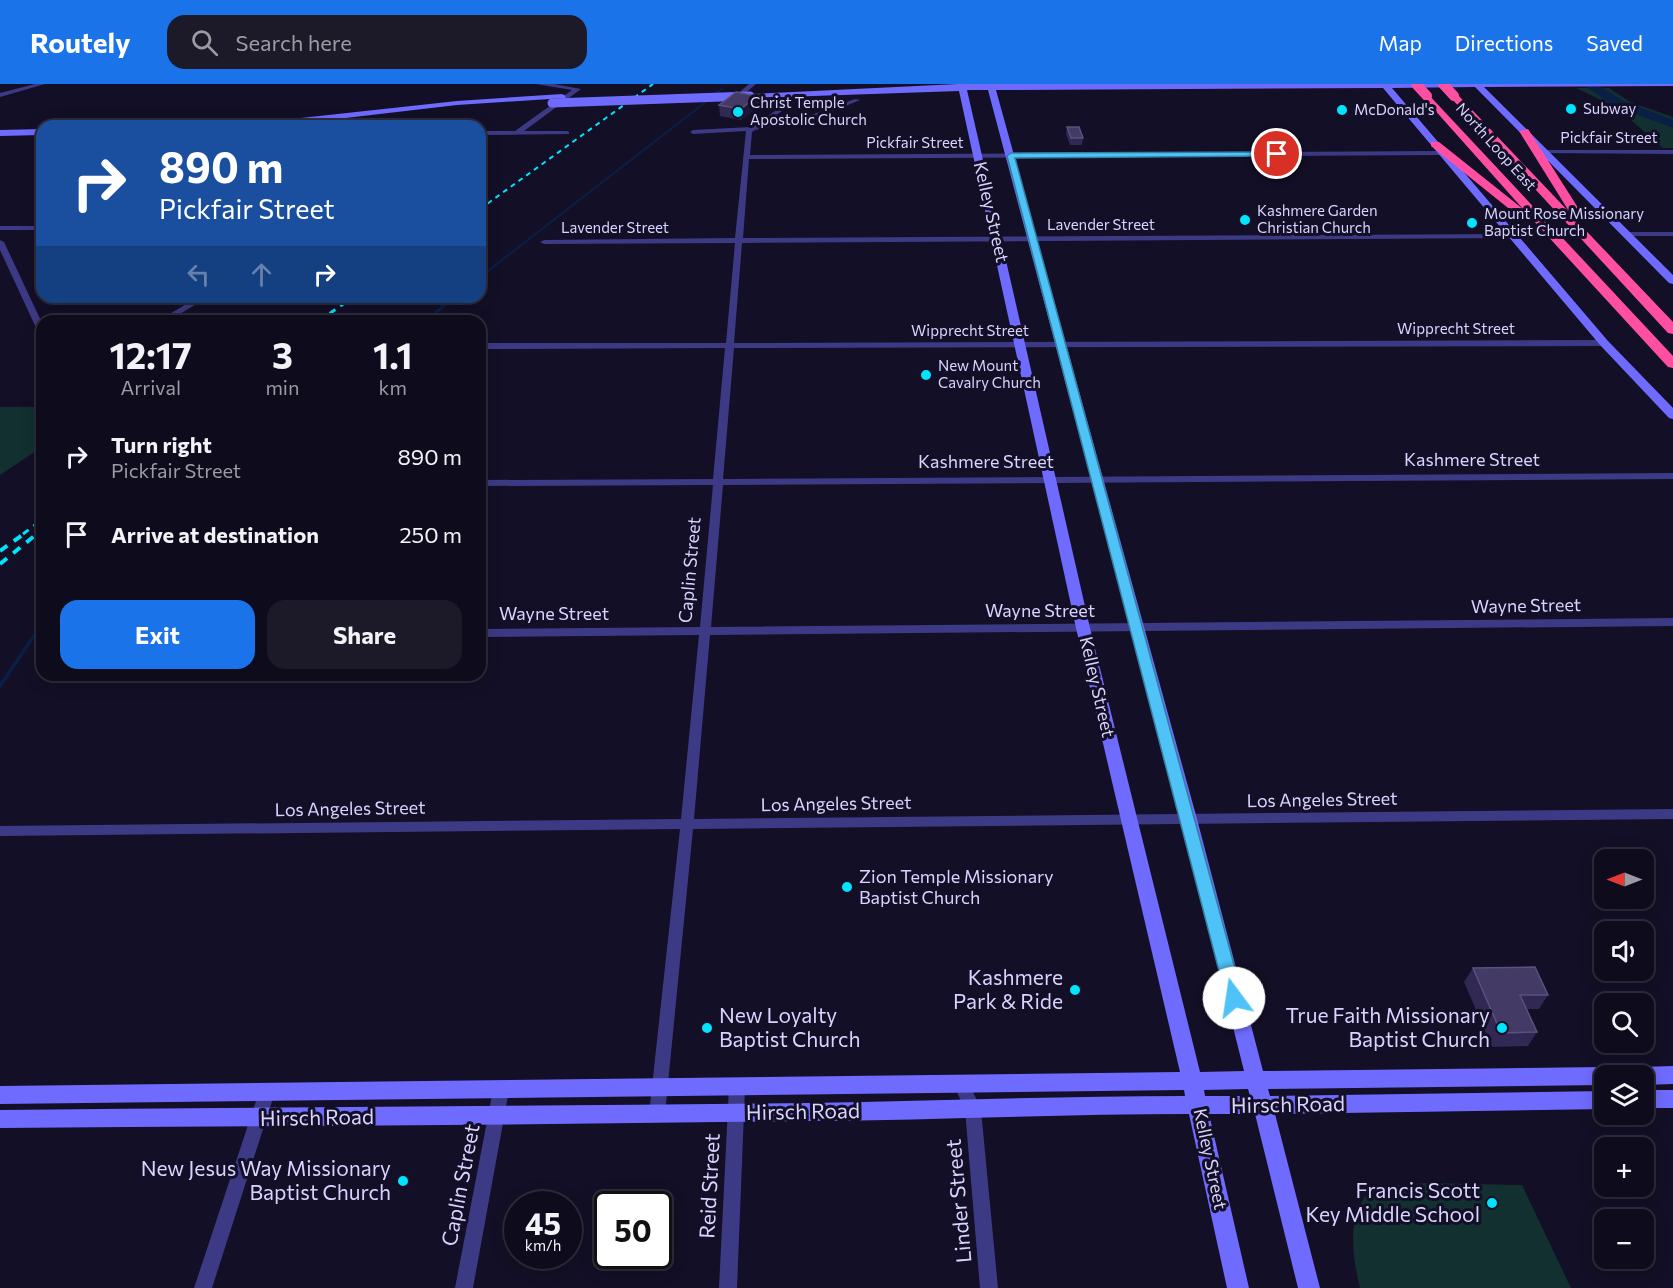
<!DOCTYPE html>
<html lang="en">
<head>
<meta charset="utf-8">
<style>
	body { margin:0; font-family:Commissioner,sans-serif; background:#1c1929; color:#f1f3f6; height:100vh; display:flex; flex-direction:column; font-size:22px; white-space:nowrap }
	* { box-sizing:border-box; margin:0 }
	p { font-size:20px; color:#9b9ba3 }
	.icon { flex:none; width:33px; height:33px; fill:none; stroke:currentColor; stroke-width:2; stroke-linecap:round; stroke-linejoin:round }
	.map { position:relative; flex:1; overflow:hidden }
	.side { position:absolute; left:36px; top:231px; width:450px; height:366px; display:flex; flex-direction:column; background:#0e0b1c; border-radius:18px; box-shadow:0 3px 15px #0003,0 0 0 2px #2e2b3b }
	.side>* { flex:none }
	.hud { position:absolute; left:36px; top:36px; width:450px; height:183px; border-radius:18px; box-shadow:0 3px 15px #0003,0 0 0 2px #2e2b3b; background:#1a4fa0; color:#fff; overflow:hidden }
	.needle { width:39px; rotate:270deg }
	.controls { position:absolute; left:1594px; top:765px; display:grid; gap:12px }
	.controls a { display:grid; place-items:center; width:60px; height:60px; border-radius:12px; background:#0e0b1c; box-shadow:0 3px 15px #0003,0 0 0 2px #2e2b3b; font-size:30px }
	.speed { position:absolute; left:504px; top:1107px; display:flex; gap:12px; font-size:30px; font-weight:700; text-align:center }
	.speed>* { display:grid; place-content:center; width:78px; height:78px; border-radius:50%; background:#0e0b1c; box-shadow:0 3px 15px #0003,0 0 0 2px #2e2b3b; line-height:1 }
	.speed small { font-size:15px; font-weight:400 }
	.speed .limit { border:3px solid #111; border-radius:9px; background:#fff; color:#111 }
	.pin { position:absolute; display:grid; place-items:center; width:51px; height:51px; color:#fff; margin:-26px; border:3px solid #fff; border-radius:50%; box-shadow:0 2px 6px #0007 }
	.me { position:absolute; width:66px; margin:-33px; rotate:346deg; stroke-linejoin:round; filter:drop-shadow(0 0 4px #0008) }
	.turn { display:flex; align-items:center; gap:21px; height:126px; padding:0 24px; font-size:27px }
	.turn .icon { width:78px; height:78px; stroke-width:2.5 }
	.turn b { display:block; font-size:42px; line-height:51px }
	.lanes { display:flex; align-items:center; height:57px; padding:0 24px; background:#0003; justify-content:center; gap:30px; direction:ltr }
	.lanes .off { opacity:.35 }
	.eta { display:flex; justify-content:space-evenly; align-items:center; height:102px; text-align:center }
	.eta b { font-size:36px; font-weight:700; line-height:42px }
	.cta { display:flex; gap:12px; margin-top:auto; padding:12px 24px }
	.cta a { flex:1; height:69px; border-radius:18px; background:#1a73e8; color:#fff; font-size:24px; font-weight:700; line-height:69px; text-align:center }
	.cta a+a { background:#1c1929; color:#f1f3f6 }
	ul { padding:0; list-style:none }
	li { display:flex; align-items:center; gap:18px; height:78px; padding:0 24px }
	li div { flex:1 }
	li b { display:block; font-size:22px }
	li em { font-style:normal }
	header { display:flex; align-items:center; gap:36px; box-sizing:border-box; height:84px; padding:0 30px; background:#1a73e8; color:#fff }
	header strong { font-size:28px }
	nav { display:flex; gap:33px; margin-inline-start:auto; font-size:21px }
	.search { width:420px; height:54px; background:#1c1929; display:flex; align-items:center; gap:15px; box-sizing:border-box; padding:0 21px; border-radius:18px; color:#9b9ba3; font-size:22px }
	.map>svg:first-child { display:block }
	.green { fill:#12302f }
	.lines { fill:none; stroke-linecap:round; stroke-linejoin:round }
	.stream-far2 { stroke:#0a1f44; stroke-width:2 }
	.stream-far1 { stroke:#0a1f44; stroke-width:3 }
	.stream { stroke:#0a1f44; stroke-width:4 }
	.river { fill:#0a1f44; fill-rule:evenodd }
	.minor { fill:#3d3a85; fill-rule:evenodd }
	.secondary { fill:#6f6bff; fill-rule:evenodd }
	.motorway { fill:#ff4fa3; fill-rule:evenodd }
	.rail-far2 { stroke:#00e5ff; stroke-width:2; stroke-dasharray:5 4.5; stroke-linecap:butt }
	.rail-far1 { stroke:#00e5ff; stroke-width:3; stroke-dasharray:7 6; stroke-linecap:butt }
	.rail { stroke:#00e5ff; stroke-width:4; stroke-dasharray:9 8; stroke-linecap:butt }
	.secondary-bridge { stroke:#6f6bff; stroke-width:9 }
	.motorway-bridge { stroke:#ff4fa3; stroke-width:10 }
	.wall { fill:#312854 }
	.shaded-wall { fill:#1d163a }
	.building { fill:#433a66; stroke:#5a527e; stroke-width:1.5 }
	.route { fill:#4fc3f7; stroke:#337fa1; stroke-width:1.5 }
	.poi-dot { fill:#00e5ff; stroke:#130f26; stroke-width:2 }
	.labels { text-anchor:middle; stroke-width:6; stroke-linejoin:round; paint-order:stroke }
	.far-poi-label { font-size:15px; fill:#d9d4ff; stroke:#130f26; text-anchor:start }
	.far-street-label { font-size:15px; fill:#d9d4ff; stroke:#130f26 }
	.street-label { font-size:18px; fill:#d9d4ff; stroke:#130f26 }
	.poi-label { font-size:18px; fill:#d9d4ff; stroke:#130f26; text-anchor:start }
	.near-poi-label { font-size:21px; fill:#d9d4ff; stroke:#130f26; text-anchor:end }
	.near-street-label { font-size:21px; fill:#d9d4ff; stroke:#130f26 }
</style>
</head>
<body>
<header>
<strong>Routely</strong>
<div class="search"><svg class="icon" aria-label="search" viewBox="0 0 24 24"><circle cx="10" cy="10" r="6"/><path d="M15 15l6 6"/></svg>Search here</div>
<nav><a>Map</a><a>Directions</a><a>Saved</a></nav>
</header>
<div class="map">
<svg width="1673" height="1204" viewBox="0 0 1673 1204">
	<rect width="100%" height="100%" fill="#130f26"/>
	<!-- green -->
	<g class="green">
		<polygon points="1576,4 1609,4 1630,18 1673,33 1673,64 1663,64 1617,24"/>
		<polygon points="0,323 42,323 42,363 0,391"/>
		<path d="M1427 1099 1522 1101 1571 1204H1580H1360C1352 1172 1345 1126 1375 1103Z"/>
	</g>
	<g class="lines">
		<!-- stream-far2 -->
		<g class="stream-far2">
			<polyline points="712,12 723,4"/>
			<polyline points="480,193 707,17"/>
		</g>
		<!-- stream-far1 -->
		<polyline class="stream-far1" points="426,237 454,213"/>
		<!-- stream -->
		<polyline class="stream" points="0,602 42,540"/>
		<!-- river -->
		<polygon class="river" points="1582,0 1596,0 1622,16 1673,36 1673,44 1614,22"/>
		<!-- minor -->
		<g class="minor">
			<polygon points="35,0 45,0 0,13 0,9"/>
			<polygon points="536,0 554,0 581,5 524,47 567,47 569,48 569,50 480,51 480,47 515,47 572,6"/>
			<polygon points="749,0 756,0 742,12 774,20 782,27 762,41 814,30 855,15 860,16 819,33 755,46 752,48 750,71 1443,67 1446,69 1443,71 749,75 743,154 1514,150 1518,152 1514,154 742,159 734,259 1604,256 1608,259 1604,262 734,264 723,395 1673,389 1673,395 723,401 711,543 1673,534 1673,542 710,551 694,735 1673,725 1673,735 693,745 665,1030 663,1035 657,1037 651,1035 649,1030 680,745 0,752 0,742 681,735 699,551 480,553 480,545 700,543 713,401 480,402 480,396 713,395 725,264 480,265 480,259 726,259 735,159 544,160 540,158 544,156 735,154 746,47 693,50 690,48 693,46 751,43 775,27 770,22 735,14 735,12"/>
			<polygon points="1544,66 1673,66 1673,70 1542,69 1541,68"/>
			<rect x="0" y="142" width="42" height="4"/>
			<rect x="1623" y="148" width="50" height="4"/>
			<polygon points="0,156 4,158 42,239 42,251 38,248 0,166"/>
			<polygon points="198,213 208,213 168,237 158,237"/>
			<polygon points="961,992 967,994 981,1026 998,1204 980,1204 965,1026 953,999 955,994"/>
			<polygon points="737,996 743,998 745,1003 737,1204 719,1204 729,1003 731,998"/>
			<polygon points="501,999 507,1001 509,1006 473,1204 455,1204 493,1006 495,1001"/>
			<polygon points="267,1001 273,1003 275,1008 212,1204 194,1204 259,1008 261,1003"/>
		</g>
		<!-- secondary -->
		<g class="secondary">
			<path d="M958 0H1673V2L1484 3 1673 191V200L1669 199 1475 3 1392 4 1608 257 1673 324V335L1669 334 1600 261 1383 4 996 6 1197 735 1263 987 1605 983 1612 986 1615 992H1605V1001L1268 1005 1270 1012 1605 1007V1025L1275 1030 1320 1204H1298L1255 1030H1209L1249 1204H1227L1189 1030C1062 1030 935 1036 807 1037 538 1041 269 1042 0 1044V1026C270 1023 540 1022 810 1019 935 1017 1060 1012 1185 1012L1184 1006 0 1020V1002L1180 988 1076 544 959 7 752 14 748 12 752 10ZM967 6H988L1181 735 1244 987 1200 988 1090 544ZM1248 1005 1250 1012H1205L1204 1006Z"/>
			<polygon points="562,10 566,12 565,14 457,21 277,42 251,42 255,39 457,17"/>
			<polygon points="42,45 42,51 0,52 0,46"/>
			<polygon points="1673,982 1673,1000 1644,1001 1644,992 1630,992 1633,986 1640,983"/>
			<rect x="1644" y="1006" width="29" height="18"/>
		</g>
		<!-- motorway -->
		<g class="motorway">
			<polygon points="1427,9 1673,272 1673,284 1668,283 1532,135 1523,136 1431,62 1431,58 1439,58 1523,125 1424,14 1422,12"/>
			<polygon points="1451,10 1457,10 1570,129 1519,47 1528,45 1582,130 1573,133 1673,238 1673,250 1668,249 1451,14"/>
		</g>
		<!-- rail-far2 -->
		<polyline class="rail-far2" points="480,125 653,0"/>
		<!-- rail-far1 -->
		<g class="rail-far1">
			<polyline points="319,237 353,213"/>
			<polyline points="23,450 42,436"/>
			<polyline points="37,450 42,446"/>
		</g>
		<!-- rail -->
		<g class="rail">
			<polyline points="0,467 25,449"/>
			<polyline points="0,480 38,449"/>
		</g>
		<!-- secondary-bridge -->
		<polyline class="secondary-bridge" points="552,19 750,12"/>
		<!-- motorway-bridge -->
		<g class="motorway-bridge">
			<polyline points="1416,0 1427,12"/>
			<polyline points="1443,0 1454,12"/>
		</g>
	</g>
	<!-- wall -->
	<g class="wall">
		<polygon points="757,12 758,23 741,36 720,32 719,21"/>
		<polygon points="1067,43 1083,54 1082,61 1070,61 1066,50"/>
		<polygon points="1473,884 1548,911 1539,925 1526,925 1537,948 1528,962 1492,963 1464,898"/>
	</g>
	<!-- shaded-wall -->
	<polygon class="shaded-wall" points="757,12 758,23 741,36 741,25"/>
	<!-- building -->
	<g class="building">
		<polygon points="736,8 757,12 741,25 719,21"/>
		<polygon points="1067,43 1079,43 1083,54 1071,54"/>
		<polygon points="1535,883 1548,911 1520,911 1537,948 1501,949 1473,884"/>
	</g>
	<!-- route -->
	<polygon class="route" points="1277,68 1280,72 1015,74 1243,914 1240,919 1234,921 1228,919 1226,914 1007,72 1011,69"/>
	<!-- markers -->
	<g class="poi-dot">
		<circle cx="1571" cy="25" r="6"/>
		<circle cx="1342" cy="26" r="6"/>
		<circle cx="738" cy="28" r="6"/>
		<circle cx="1245" cy="136" r="6"/>
		<circle cx="1472" cy="139" r="6"/>
		<circle cx="926" cy="291" r="6"/>
		<circle cx="847" cy="803" r="6"/>
		<circle cx="1075" cy="906" r="6"/>
		<circle cx="707" cy="944" r="6"/>
		<circle cx="1502" cy="944" r="6"/>
		<circle cx="403" cy="1097" r="6"/>
		<circle cx="1492" cy="1119" r="6"/>
	</g>
	<g class="labels">
		<!-- far-poi labels -->
		<g class="far-poi-label">
			<text x="750" y="24">Christ Temple<tspan x="750" dy="17">Apostolic Church</tspan></text>
			<text x="1583" y="30">Subway</text>
			<text x="1354" y="31">McDonald's</text>
			<text x="1257" y="132">Kashmere Garden<tspan x="1257" dy="17">Christian Church</tspan></text>
			<text x="1484" y="135">Mount Rose Missionary<tspan x="1484" dy="17">Baptist Church</tspan></text>
			<text x="938" y="287">New Mount<tspan x="938" dy="17">Cavalry Church</tspan></text>
		</g>
		<!-- far-street labels -->
		<g class="far-street-label">
			<text x="1609" y="59">Pickfair Street</text>
			<text x="915" y="64">Pickfair Street</text>
			<text transform="translate(1496 63) rotate(48)" y="5">North Loop East</text>
			<text x="1101" y="146">Lavender Street</text>
			<text x="615" y="149">Lavender Street</text>
			<text x="1456" y="250">Wipprecht Street</text>
			<text x="970" y="252">Wipprecht Street</text>
		</g>
		<!-- street labels -->
		<g class="street-label">
			<text transform="translate(991 128) rotate(77)" y="6">Kelley Street</text>
			<text x="1472" y="382">Kashmere Street</text>
			<text x="986" y="384">Kashmere Street</text>
			<text transform="translate(690 486) rotate(-85)" y="6">Caplin Street</text>
			<text transform="translate(1526 522) rotate(-1)" y="6">Wayne Street</text>
			<text x="1040" y="533">Wayne Street</text>
			<text x="554" y="536">Wayne Street</text>
			<text transform="translate(1097 603) rotate(77)" y="6">Kelley Street</text>
			<text transform="translate(1322 716) rotate(-1)" y="6">Los Angeles Street</text>
			<text transform="translate(836 720) rotate(-1)" y="6">Los Angeles Street</text>
			<text transform="translate(350 725) rotate(-1)" y="6">Los Angeles Street</text>
			<text transform="translate(1210 1075) rotate(78)" y="6">Kelley Street</text>
		</g>
		<!-- poi labels -->
		<g class="poi-label">
			<text x="859" y="799">Zion Temple Missionary<tspan x="859" dy="21">Baptist Church</tspan></text>
		</g>
		<!-- near-poi labels -->
		<g class="near-poi-label">
			<text x="1063" y="901">Kashmere<tspan x="1063" dy="24">Park &amp; Ride</tspan></text>
			<text x="719" y="939" text-anchor="start">New Loyalty<tspan x="719" dy="24">Baptist Church</tspan></text>
			<text x="1490" y="939">True Faith Missionary<tspan x="1490" dy="24">Baptist Church</tspan></text>
			<text x="391" y="1092">New Jesus Way Missionary<tspan x="391" dy="24">Baptist Church</tspan></text>
			<text x="1480" y="1114">Francis Scott<tspan x="1480" dy="24">Key Middle School</tspan></text>
		</g>
		<!-- near-street labels -->
		<g class="near-street-label">
			<text transform="translate(1288 1021) rotate(-1)" y="7">Hirsch Road</text>
			<text transform="translate(803 1028) rotate(-1)" y="7">Hirsch Road</text>
			<text transform="translate(317 1034) rotate(-1)" y="7">Hirsch Road</text>
			<text transform="translate(461 1101) rotate(-79)" y="7">Caplin Street</text>
			<text transform="translate(710 1102) rotate(-87)" y="7">Reid Street</text>
			<text transform="translate(959 1117) rotate(-95)" y="7">Linder Street</text>
		</g>
	</g>
</svg>
<div class="controls">
<a><svg class="needle" viewBox="-14 -14 28 28"><path d="M0-13l5 13h-10z" fill="#e53935"/><path d="M0 13l5-13h-10z" fill="#9b9ba3"/></svg></a>
<a><svg class="icon" aria-label="sound" viewBox="0 0 24 24"><path d="M4 9h4l5-4v14l-5-4H4zM17 9q2 3 0 6"/></svg></a>
<a><svg class="icon" aria-label="search" viewBox="0 0 24 24"><circle cx="10" cy="10" r="6"/><path d="M15 15l6 6"/></svg></a>
<a><svg class="icon" aria-label="layers" viewBox="0 0 24 24"><path d="M12 4l9 5-9 5-9-5zM3 14l9 5 9-5"/></svg></a>
<a>+</a>
<a>−</a>
</div>
<div class="speed"><div>45<small>km/h</small></div><div class="limit">50</div></div>
<div class="pin" style="left:1277px;top:70px;background:#d93025"><svg class="icon" aria-label="arrive" viewBox="0 0 24 24"><path d="M6 21V4h12l-3 4 3 4H6"/></svg></div>
<svg class="me" style="left:1234px;top:914px" viewBox="-20 -20 40 40"><circle r="19" fill="#fff"/><path d="M0-13L10 11 0 6-10 11z" fill="#4fc3f7"/></svg>
<div class="hud">
<div class="turn"><svg class="icon" aria-label="right" viewBox="0 0 24 24"><path d="M7 20v-9h11M14 6l5 5-5 5"/></svg><div><b>890 m</b>Pickfair Street</div></div>
<div class="lanes"><svg class="icon off" aria-label="left" viewBox="0 0 24 24"><path d="M17 20v-9H6M10 6l-5 5 5 5"/></svg><svg class="icon off" aria-label="ahead" viewBox="0 0 24 24"><path d="M12 20V5M6 11l6-6 6 6"/></svg><svg class="icon" aria-label="right" viewBox="0 0 24 24"><path d="M7 20v-9h11M14 6l5 5-5 5"/></svg></div>
</div>
<section class="side">
<div class="eta">
<div><b>12:17</b><p>Arrival</p></div>
<div><b>3</b><p>min</p></div>
<div><b>1.1</b><p>km</p></div>
</div>
<ul>
<li><svg class="icon" aria-label="right" viewBox="0 0 24 24"><path d="M7 20v-9h11M14 6l5 5-5 5"/></svg><div><b>Turn right</b><p>Pickfair Street</p></div><em>890 m</em></li>
<li><svg class="icon" aria-label="arrive" viewBox="0 0 24 24"><path d="M6 21V4h12l-3 4 3 4H6"/></svg><div><b>Arrive at destination</b></div><em>250 m</em></li>
</ul>
<div class="cta"><a>Exit</a><a>Share</a></div>
</section>
</div>
</body>
</html>
